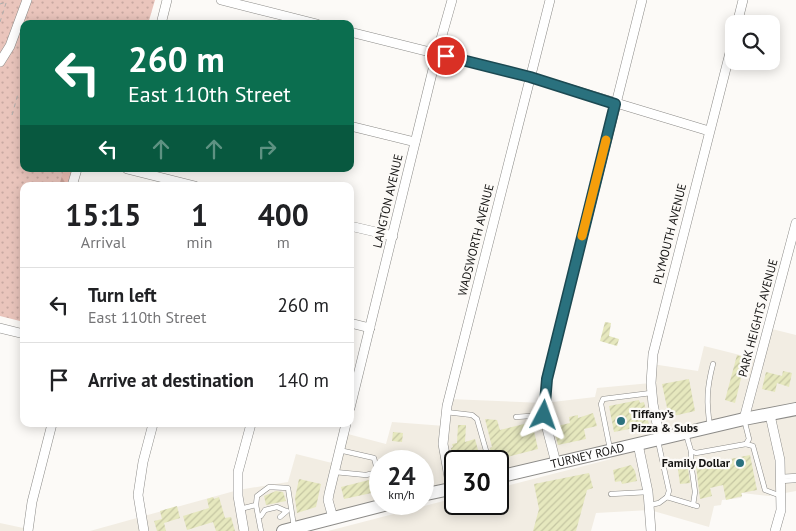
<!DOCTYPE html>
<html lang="en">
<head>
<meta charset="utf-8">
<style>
	body { margin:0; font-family:"PT Sans",sans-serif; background:#f2f2f2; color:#202124; height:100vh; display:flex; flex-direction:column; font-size:19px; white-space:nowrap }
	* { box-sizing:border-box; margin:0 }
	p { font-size:16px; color:#757577 }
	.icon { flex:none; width:28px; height:28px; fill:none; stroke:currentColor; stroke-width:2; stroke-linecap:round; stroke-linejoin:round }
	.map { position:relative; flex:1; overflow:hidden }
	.sheet { position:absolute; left:20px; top:182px; width:334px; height:245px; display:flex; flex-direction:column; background:#fff; border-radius:10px; box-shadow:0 2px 12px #0003 }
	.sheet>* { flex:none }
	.hud { position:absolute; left:20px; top:20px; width:334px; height:152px; border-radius:10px; box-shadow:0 2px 12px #0003; background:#0b6e4f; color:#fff; overflow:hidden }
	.controls { position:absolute; left:725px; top:15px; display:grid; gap:10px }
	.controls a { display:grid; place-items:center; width:55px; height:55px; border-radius:10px; background:#fff; box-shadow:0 2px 12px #0003; font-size:25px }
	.speed { position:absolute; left:369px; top:450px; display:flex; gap:10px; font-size:25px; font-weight:700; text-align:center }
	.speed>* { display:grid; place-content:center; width:65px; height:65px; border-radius:50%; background:#fff; box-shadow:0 2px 12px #0003; line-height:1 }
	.speed small { font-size:12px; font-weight:400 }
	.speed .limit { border:2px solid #111; border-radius:8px; background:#fff; color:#111 }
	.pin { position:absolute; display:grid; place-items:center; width:42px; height:42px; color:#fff; margin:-21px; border:2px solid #fff; border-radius:50%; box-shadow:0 1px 5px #0007 }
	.me { position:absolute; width:55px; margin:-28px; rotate:4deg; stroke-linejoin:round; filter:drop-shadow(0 0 4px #0008) }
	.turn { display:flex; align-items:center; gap:18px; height:105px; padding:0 25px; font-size:22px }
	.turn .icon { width:65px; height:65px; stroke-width:2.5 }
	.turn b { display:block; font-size:35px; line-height:42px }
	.lanes { display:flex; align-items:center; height:48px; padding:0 25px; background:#0003; justify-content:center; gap:25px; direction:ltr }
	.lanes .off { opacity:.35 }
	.eta { display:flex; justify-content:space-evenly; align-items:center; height:85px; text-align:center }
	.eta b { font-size:30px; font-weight:700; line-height:35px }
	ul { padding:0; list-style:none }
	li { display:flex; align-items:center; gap:15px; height:75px; padding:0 25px; border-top:1px solid #e0e0e0 }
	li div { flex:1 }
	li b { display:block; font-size:19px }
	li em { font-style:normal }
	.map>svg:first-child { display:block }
	.built { fill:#f2ede3 }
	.forest { fill:url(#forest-firs) }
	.park { fill:url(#park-dots) }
	.building { fill:url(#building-hatch) }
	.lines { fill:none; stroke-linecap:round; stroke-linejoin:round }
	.lane-casing { stroke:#8c8b88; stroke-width:5.5 }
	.street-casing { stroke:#8c8b88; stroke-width:10 }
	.secondary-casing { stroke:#8c8b88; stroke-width:14 }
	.path { stroke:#b1afad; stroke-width:1; stroke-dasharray:4 4; stroke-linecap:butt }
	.lane { stroke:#fff; stroke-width:4.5 }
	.street { stroke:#fff; stroke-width:9 }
	.secondary { stroke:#fff; stroke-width:12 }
	.route-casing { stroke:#1b4952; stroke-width:12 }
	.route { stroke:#2a717e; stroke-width:9 }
	.slow { stroke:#f59e0b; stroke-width:9 }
	.poi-dot { fill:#2a717e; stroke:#fcfaf7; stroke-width:2 }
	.labels { text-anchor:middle; stroke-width:4.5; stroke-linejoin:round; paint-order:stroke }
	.street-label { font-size:12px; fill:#161514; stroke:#fcfaf7 }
	.poi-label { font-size:12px; font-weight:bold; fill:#161514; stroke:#fcfaf7; text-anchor:start }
</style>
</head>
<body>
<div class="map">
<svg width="796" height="531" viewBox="0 0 796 531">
	<defs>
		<pattern id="forest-firs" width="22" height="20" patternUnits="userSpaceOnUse" patternTransform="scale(1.25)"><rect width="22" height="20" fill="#ebbdb2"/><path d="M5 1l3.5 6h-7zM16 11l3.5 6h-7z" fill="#c9a298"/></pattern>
		<pattern id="park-dots" width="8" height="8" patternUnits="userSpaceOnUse" patternTransform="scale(1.25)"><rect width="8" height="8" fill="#eac5bc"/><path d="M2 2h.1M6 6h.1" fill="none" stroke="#c8a8a1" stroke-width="1.8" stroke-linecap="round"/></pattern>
		<pattern id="building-hatch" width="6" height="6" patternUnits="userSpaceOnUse" patternTransform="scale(1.25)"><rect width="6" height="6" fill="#e6e8be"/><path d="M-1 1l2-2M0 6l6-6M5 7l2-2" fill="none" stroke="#c5c6a2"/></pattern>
	</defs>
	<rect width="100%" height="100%" fill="#fcfaf7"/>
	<!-- built -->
	<g class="built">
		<polygon points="768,328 796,335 796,491 769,496 742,493 742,497 740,498 722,500 721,505 714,506 709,527 650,510 596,513 591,531 328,531 455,498 455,504 498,504 498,488 611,459 614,450 498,477 498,461 455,461 455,488 423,495 422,461 380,461 380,504 283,531 90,531 238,490 288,482 296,454 336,464 344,433 386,444 392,422 445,426 449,399 544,403 595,397 597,388 651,383 652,364 698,371 704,346 760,360"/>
		<polygon points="0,523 28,529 28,531 0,531"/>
	</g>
	<!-- forest -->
	<polygon class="forest" points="42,169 77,169 72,186 37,186"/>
	<!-- park -->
	<polygon class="park" points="0,0 155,0 148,24 24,24 24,169 64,169 59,186 24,186 24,322 0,316"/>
	<!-- building -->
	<g class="building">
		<polygon points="605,322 611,323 609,336 619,339 617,346 600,341"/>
		<polygon points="737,355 746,358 735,403 725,400"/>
		<polygon points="783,371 792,373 789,387 777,383 775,392 762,389 766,372 782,376"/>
		<polygon points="689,379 695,411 669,417 662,384"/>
		<polygon points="639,400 640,403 644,402 649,425 614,432 609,406"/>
		<polygon points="593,413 597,426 584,429 586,439 558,445 553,427 570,423 569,417 578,415 578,418"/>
		<polygon points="485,419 497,420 500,430 532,422 538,449 507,457 508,460 498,462 493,461 490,448 492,447"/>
		<polygon points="458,425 466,425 465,442 475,439 481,461 454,461 451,448 453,447 452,444 457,443"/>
		<polygon points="393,432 403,433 402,442 392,441"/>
		<polygon points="750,455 757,490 741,493 742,496 726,500 723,485 710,488 712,496 700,499 696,466"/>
		<polygon points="687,461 690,483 680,484 677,463"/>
		<polygon points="631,465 635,471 637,481 622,484 621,481 615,482 613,470"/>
		<polygon points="589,473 593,488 587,490 576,531 533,531 539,509 534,484"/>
		<polygon points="299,479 321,484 316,507 297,513 295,498"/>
		<polygon points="373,479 376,492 344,499 341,487"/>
		<polygon points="276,491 283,492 286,501 266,505 264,496"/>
		<polygon points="213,497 214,499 219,497 225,518 231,517 235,531 216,531 213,522 187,530 183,516 209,508 207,499"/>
		<polygon points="177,506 180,518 164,523 166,531 157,531 154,521 162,519 160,511"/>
	</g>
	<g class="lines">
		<!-- lane casing -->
		<g class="lane-casing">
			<g id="lane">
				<polyline points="446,412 472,415 477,419 489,461"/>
				<polyline points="516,417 544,415"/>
				<path d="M710 426C706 402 707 387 713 364"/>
				<polyline points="686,434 691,451 696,453 746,444 749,439 744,419"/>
				<polyline points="658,441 669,491 667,497"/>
				<polyline points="746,444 753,446 765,490 781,496"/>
				<polyline points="610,449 601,404 603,399 651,393"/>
				<polyline points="339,450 374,458 380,481"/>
				<polyline points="691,451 691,463 695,492 693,505"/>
				<polyline points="335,472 366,475 378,472"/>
				<polyline points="781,477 796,476"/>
				<polyline points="781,481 796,480"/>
				<polyline points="611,494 648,492"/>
				<polyline points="256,505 261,531"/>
				<polyline points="650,505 659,503 667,497 697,506"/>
				<polyline points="240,509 256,505 257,496 269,487 288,488 294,527"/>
				<polyline points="261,516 265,510 277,507 286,511"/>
				<polyline points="280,517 287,511"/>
			</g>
		</g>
		<!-- street casing -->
		<g class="street-casing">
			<g id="street">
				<polyline points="221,0 317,24"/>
				<polyline points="161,24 167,0"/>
				<polyline points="737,24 743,0"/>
				<polyline points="350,32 530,77 709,131"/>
				<polyline points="0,62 10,46 27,0"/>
				<polyline points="350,126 415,142"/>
				<polyline points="127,169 195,186"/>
				<polyline points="72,186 77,169"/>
				<polyline points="350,226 393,236"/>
				<polyline points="350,323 370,328"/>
				<polyline points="0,328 24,334"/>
				<polyline points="350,408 437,53 452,0"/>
				<polyline points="770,415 780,460 781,510 775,531"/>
				<polyline points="744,419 796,223"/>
				<polyline points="660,439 653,404 651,383 653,354 734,37"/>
				<polyline points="638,444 648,492 651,531"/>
				<polyline points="556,463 543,413 547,379 642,0"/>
				<polyline points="451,488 443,444 447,406 550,0"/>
				<polyline points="333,518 328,500 329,494 346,424"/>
				<polyline points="28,531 32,502 52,424"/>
				<polyline points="144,531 138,495 143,462 153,424"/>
				<polyline points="244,531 238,496 238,472 251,424"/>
			</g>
		</g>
		<!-- secondary casing -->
		<g class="secondary-casing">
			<g id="secondary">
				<path id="s1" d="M498 477 744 419 796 409"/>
				<polyline points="422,495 455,488"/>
				<polyline points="283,531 388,504"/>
			</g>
		</g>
		<!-- path -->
		<g class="path">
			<polyline points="0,4 6,2"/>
			<polyline points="0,22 7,0"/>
			<polyline points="12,115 18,94"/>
		</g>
		<!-- lane -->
		<use href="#lane" class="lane"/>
		<!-- street -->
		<use href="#street" class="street"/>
		<!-- secondary -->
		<use href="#secondary" class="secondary"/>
	</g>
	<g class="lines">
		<!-- route casing -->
		<g class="route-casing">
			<polyline id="route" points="446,56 530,77 615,104 547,379 544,415"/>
		</g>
		<!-- route -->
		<use href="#route" class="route"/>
		<!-- slow -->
		<polyline class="slow" points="582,236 606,140"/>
	</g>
	<!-- markers -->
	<g class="poi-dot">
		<circle cx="621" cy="421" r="5"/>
		<circle cx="740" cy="463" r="5"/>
	</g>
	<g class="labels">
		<!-- street labels -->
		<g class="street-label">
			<text transform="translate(388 201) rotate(-77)" y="4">LANGTON AVENUE</text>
			<text transform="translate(670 234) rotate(-76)" y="4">PLYMOUTH AVENUE</text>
			<text transform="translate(476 240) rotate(-76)" y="4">WADSWORTH AVENUE</text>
			<text transform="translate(758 318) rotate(-75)" y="4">PARK HEIGHTS AVENUE</text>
			<text dy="4" stroke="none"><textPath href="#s1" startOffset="92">TURNEY ROAD</textPath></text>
		</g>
		<!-- poi labels -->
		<g class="poi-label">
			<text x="631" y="418">Tiffany’s<tspan x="631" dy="14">Pizza &amp; Subs</tspan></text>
			<text x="730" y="467" text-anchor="end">Family Dollar</text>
		</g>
	</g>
</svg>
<div class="controls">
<a><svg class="icon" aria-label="search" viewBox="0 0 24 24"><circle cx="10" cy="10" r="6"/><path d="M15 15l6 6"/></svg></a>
</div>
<div class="speed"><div>24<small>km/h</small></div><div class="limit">30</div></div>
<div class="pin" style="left:446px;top:56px;background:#d93025"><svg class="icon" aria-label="arrive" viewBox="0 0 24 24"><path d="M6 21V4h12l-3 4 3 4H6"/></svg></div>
<svg class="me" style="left:544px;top:415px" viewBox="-20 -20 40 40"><path d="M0-17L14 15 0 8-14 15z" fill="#2a717e" stroke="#fff" stroke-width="4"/></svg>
<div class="hud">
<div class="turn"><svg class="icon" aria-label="left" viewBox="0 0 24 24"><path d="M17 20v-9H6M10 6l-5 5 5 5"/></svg><div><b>260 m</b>East 110th Street</div></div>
<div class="lanes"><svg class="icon" aria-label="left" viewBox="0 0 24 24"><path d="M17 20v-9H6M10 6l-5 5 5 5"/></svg><svg class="icon off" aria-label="ahead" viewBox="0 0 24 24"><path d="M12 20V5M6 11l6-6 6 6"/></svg><svg class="icon off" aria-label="ahead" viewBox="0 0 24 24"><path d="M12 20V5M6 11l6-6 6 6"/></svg><svg class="icon off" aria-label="right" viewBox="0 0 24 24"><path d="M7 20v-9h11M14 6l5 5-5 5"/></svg></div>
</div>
<section class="sheet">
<div class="eta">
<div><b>15:15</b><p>Arrival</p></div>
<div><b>1</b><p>min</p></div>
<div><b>400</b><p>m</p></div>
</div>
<ul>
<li><svg class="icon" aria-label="left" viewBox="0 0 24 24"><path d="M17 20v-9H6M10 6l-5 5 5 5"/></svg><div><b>Turn left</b><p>East 110th Street</p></div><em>260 m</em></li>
<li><svg class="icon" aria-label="arrive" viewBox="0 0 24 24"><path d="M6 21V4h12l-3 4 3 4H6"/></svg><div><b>Arrive at destination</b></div><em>140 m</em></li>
</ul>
</section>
</div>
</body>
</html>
